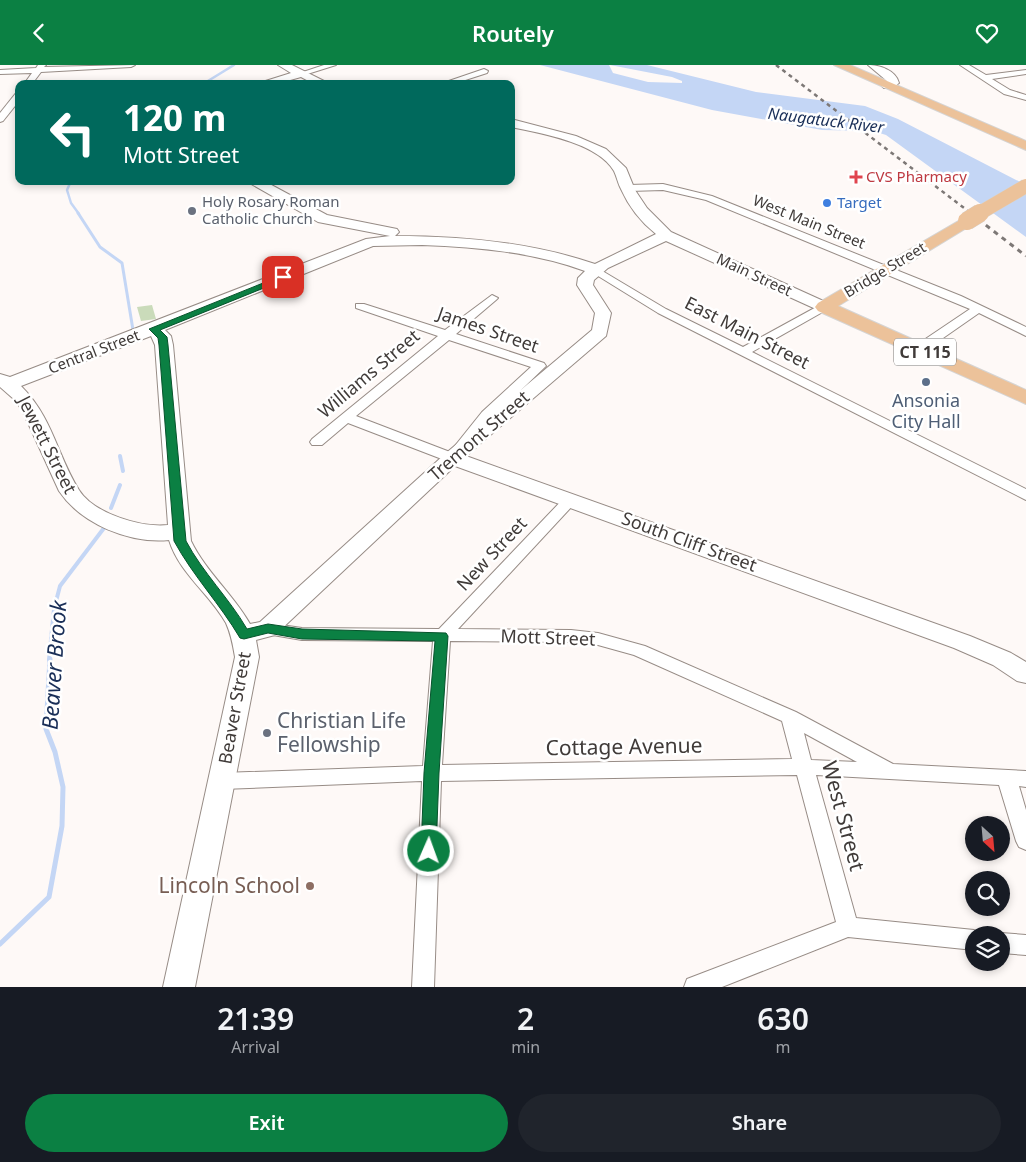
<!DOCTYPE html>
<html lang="en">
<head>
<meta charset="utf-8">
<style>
	body { margin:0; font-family:"Noto Sans",sans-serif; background:#20242c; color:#f1f3f6; height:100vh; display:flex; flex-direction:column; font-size:19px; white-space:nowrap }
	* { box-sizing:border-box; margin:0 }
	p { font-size:16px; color:#9ea1a6 }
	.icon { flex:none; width:28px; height:28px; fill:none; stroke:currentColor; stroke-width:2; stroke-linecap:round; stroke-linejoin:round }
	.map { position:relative; height:922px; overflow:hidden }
	.side { display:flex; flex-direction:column; background:#171b24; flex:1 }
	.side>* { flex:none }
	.hud { position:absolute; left:15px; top:15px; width:500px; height:105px; border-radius:10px; box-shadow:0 2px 8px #0003; background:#00695c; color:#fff; overflow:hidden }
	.needle { width:32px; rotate:154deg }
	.tools { position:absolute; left:965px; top:751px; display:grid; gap:10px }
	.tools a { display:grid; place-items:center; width:45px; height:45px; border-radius:50%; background:#171b24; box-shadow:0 2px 8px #0003; font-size:25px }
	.pin { position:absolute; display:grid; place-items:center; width:42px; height:42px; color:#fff; margin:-21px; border-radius:10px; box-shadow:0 2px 8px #0006 }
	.me { position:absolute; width:55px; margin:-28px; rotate:2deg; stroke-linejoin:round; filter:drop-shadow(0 0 4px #0008) }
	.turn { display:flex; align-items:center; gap:18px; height:105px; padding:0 25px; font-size:22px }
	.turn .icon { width:65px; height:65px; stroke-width:2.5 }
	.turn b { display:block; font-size:35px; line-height:42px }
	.eta { display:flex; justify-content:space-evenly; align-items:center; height:85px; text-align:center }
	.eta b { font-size:30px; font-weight:600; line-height:35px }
	.primary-button { display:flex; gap:10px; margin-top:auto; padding:10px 25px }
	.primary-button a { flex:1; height:58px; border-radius:30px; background:#0b8043; color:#fff; font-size:20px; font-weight:600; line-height:58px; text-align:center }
	.primary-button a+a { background:#20242c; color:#f1f3f6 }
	header { display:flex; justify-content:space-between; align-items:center; height:65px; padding:0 25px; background:#0b8043; color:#fff; font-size:22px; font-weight:600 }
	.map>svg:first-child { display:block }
	.green { fill:#cadbba }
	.water { fill:#c4d6f5 }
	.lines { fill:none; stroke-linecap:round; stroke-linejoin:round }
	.stream-far3 { stroke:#c4d6f5; stroke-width:2.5 }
	.stream-far2 { stroke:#c4d6f5; stroke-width:3 }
	.stream-far1 { stroke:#c4d6f5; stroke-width:4 }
	.stream { stroke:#c4d6f5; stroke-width:5 }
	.street-casing { stroke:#978c86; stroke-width:2 }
	.secondary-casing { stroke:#978c86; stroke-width:2 }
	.primary-casing { stroke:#d5d4d3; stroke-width:2 }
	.street { fill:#fff; fill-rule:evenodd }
	.secondary { fill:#fff; fill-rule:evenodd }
	.primary { fill:#ecc29a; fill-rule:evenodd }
	.rail-far1 { stroke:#7d7876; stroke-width:2.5; stroke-dasharray:4 4; stroke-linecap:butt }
	.rail { stroke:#7d7876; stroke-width:3; stroke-dasharray:5 5; stroke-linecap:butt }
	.primary-bridge-far1-casing { stroke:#d5d4d3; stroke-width:15; stroke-linecap:butt }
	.primary-bridge-casing { stroke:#d5d4d3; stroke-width:19; stroke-linecap:butt }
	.primary-bridge-far1 { stroke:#ecc29a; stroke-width:14 }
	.primary-bridge { stroke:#ecc29a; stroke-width:18 }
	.route { fill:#0b8043; stroke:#07532c }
	.health-dot { fill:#e0444e; stroke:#fff; stroke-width:2 }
	.shop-dot { fill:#3f7fe0; stroke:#fff; stroke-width:2 }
	.worship-dot { fill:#6b7280; stroke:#fff; stroke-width:2 }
	.service-dot { fill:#5c6f8a; stroke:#fff; stroke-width:2 }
	.education-dot { fill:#8d6e63; stroke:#fff; stroke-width:2 }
	.labels { text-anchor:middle; stroke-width:5; stroke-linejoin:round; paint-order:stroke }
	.far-health-label { font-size:15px; fill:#be3a42; stroke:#fff; text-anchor:start }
	.far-worship-label { font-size:15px; fill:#5b616d; stroke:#fff; text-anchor:start }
	.far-shop-label { font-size:15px; fill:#366cbe; stroke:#fff; text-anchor:start }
	.far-street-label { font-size:15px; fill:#403b39; stroke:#fff }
	.far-water-label { font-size:16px; font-style:italic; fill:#192e57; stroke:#fff }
	.shield { fill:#fff; stroke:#797674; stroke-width:1 }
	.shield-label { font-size:16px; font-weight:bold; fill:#403b39 }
	.street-label { font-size:18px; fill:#403b39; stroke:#fff }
	.service-label { font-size:18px; fill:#4e5e75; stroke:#fff }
	.near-worship-label { font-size:21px; fill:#5b616d; stroke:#fff; text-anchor:start }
	.near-street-label { font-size:21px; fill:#403b39; stroke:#fff }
	.near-education-label { font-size:21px; fill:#785e54; stroke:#fff; text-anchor:end }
	.near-water-label { font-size:22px; font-style:italic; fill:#192e57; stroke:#fff }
</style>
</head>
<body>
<header><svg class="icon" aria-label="back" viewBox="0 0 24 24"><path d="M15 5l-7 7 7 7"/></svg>Routely<svg class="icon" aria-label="heart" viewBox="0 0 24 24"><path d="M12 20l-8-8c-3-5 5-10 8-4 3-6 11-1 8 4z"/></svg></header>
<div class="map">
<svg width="1026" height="922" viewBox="0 0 1026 922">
	<rect width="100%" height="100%" fill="#fef9f7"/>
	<!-- green -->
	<polygon class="green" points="152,240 156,254 141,256 137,242"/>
	<!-- water -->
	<polygon class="water" points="540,0 609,0 613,8 648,17 682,18 682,16 672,12 610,0 647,0 756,27 865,41 898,54 1026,120 1026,172 886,70 873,66 822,65 712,45"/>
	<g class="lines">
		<!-- stream-far3 -->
		<g class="stream-far3">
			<polyline points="203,19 234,0"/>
			<polyline points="71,116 67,125 71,138 79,149"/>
		</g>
		<!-- stream-far2 -->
		<polyline class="stream-far2" points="78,148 100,182 122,198 133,265"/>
		<!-- stream-far1 -->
		<g class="stream-far1">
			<polyline points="120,391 123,406"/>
			<polyline points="111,443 120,420"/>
			<polyline points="49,595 54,544 60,521 104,463"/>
		</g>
		<!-- stream -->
		<polyline class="stream" points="0,879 49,832 62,761 63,722 55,687 46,664 50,594"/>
		<!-- street casing -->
		<g class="street-casing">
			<g id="street">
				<polygon points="38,0 46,0 44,2 135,0 131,2 41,7 32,19 24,19 32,8 0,9 0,5 36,3"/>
				<polygon points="324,0 336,0 301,11 297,9"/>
				<polygon points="960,0 969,0 986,10 1026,5 1026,9 992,14 1010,25 1026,30 1026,35 1004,29"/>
				<polygon points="484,4 488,6 487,8 453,19 440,19"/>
				<polygon points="16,28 19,28 19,36 3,56 0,57 0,48"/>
				<polygon points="663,119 712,131 961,231 1026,262 1026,271 979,248 923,287 915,287 913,284 915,281 970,244 706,135 663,125 629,126 624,123 629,120"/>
				<polygon points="594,201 666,244 743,282 820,240 828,240 828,244 752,287 1026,424 1026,435 658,248 590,206 590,202"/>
				<path d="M492 230 498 233 496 235 456 269 544 298 546 301 493 352 457 396H447L348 358 322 380H312L310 377 312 374 438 271 356 243V239H364L445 265ZM449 275 531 302 482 347 450 387 356 351Z"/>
				<path d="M571 429 578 434 576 437 458 564 571 565 598 568 645 581 796 647 893 699 1026 706V722L1019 721 1026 745V785L1019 782 1016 776 999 720 816 710 856 853 974 865 983 870H974V885L848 872 722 922H684L687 914 836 857 797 710 441 716 434 922H412L422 716 222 724 215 722 212 716 215 710 222 708 423 701 433 576 302 575 261 568 259 564 261 560 267 558 302 563 439 564 566 431ZM450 576 571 577 598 580 634 590 782 656 792 694 442 700ZM804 668 857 697 811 695Z"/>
				<polygon points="1001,868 1026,870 1026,890 1001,888 1001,870 995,870"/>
			</g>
		</g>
		<!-- secondary casing -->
		<g class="secondary-casing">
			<g id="secondary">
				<polygon points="278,0 292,0 330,19 314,19 301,12 276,19 256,19 291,8"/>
				<path d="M868 0C879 0 896 5 899 18L892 23H884L882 21 887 16Z"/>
				<path d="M511 54 576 71 606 84 626 103 635 125 647 143 671 167 830 239 832 242 824 247 818 245 666 176 608 203 594 215 593 220 611 248 606 271 466 391 970 571 1011 588 1026 597V618L1017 616 993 600 954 583 455 401 275 570 256 575 259 592 195 922H163L235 592C233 580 231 569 226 558 209 528 179 508 169 475 130 479 81 459 59 426L23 347 16 336 0 322V309L10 312 366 174 390 171 318 157 246 116H264L327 150 397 164 399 167 395 171C462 171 531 177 595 199L656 169C641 157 629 142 621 124 618 119 617 112 614 106 598 78 541 68 511 62ZM422 180C477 182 533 187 585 206L578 213 577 220 595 248 592 265 445 389 260 557 250 559C233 529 206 507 191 476L173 280 171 271 165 265 373 181ZM151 271 155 280 168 460C142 463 94 449 79 425 57 390 53 353 21 321Z"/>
			</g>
		</g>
		<!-- primary casing -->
		<g class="primary-casing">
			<g id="primary">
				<polygon points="834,0 850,0 1026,76 1026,85"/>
				<polygon points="967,151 975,156 973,159 838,241 1026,325 1026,339 818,246 815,242 818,238"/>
			</g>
		</g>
		<!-- street -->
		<use href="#street" class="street"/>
		<!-- secondary -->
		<use href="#secondary" class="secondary"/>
		<!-- primary -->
		<use href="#primary" class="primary"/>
		<!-- rail-far1 -->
		<polyline class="rail-far1" points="776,0 972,149"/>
		<!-- rail -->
		<polyline class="rail" points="970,148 1026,191"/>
		<!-- primary-bridge-far1 casing -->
		<g class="primary-bridge-far1-casing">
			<polyline id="primary-bridge-far1" points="978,149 1026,121"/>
		</g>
		<!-- primary-bridge casing -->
		<g class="primary-bridge-casing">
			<polyline id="primary-bridge" points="967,156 980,148"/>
		</g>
		<!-- primary-bridge-far1 -->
		<use href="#primary-bridge-far1" class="primary-bridge-far1"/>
		<!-- primary-bridge -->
		<use href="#primary-bridge" class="primary-bridge"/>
	</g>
	<!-- route -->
	<path class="route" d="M283 210 286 211V214L160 265 167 272 168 280 186 476C203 508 229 533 247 564L268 559 302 564 446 568 448 571 439 708 436 786 434 791 429 793 423 791 421 786 424 708 435 576 302 574 268 568 244 574 240 573C220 539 193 511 174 476L159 280 158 273 149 264Z"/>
	<!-- markers -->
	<path class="health-dot" d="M853.5 104.5h5v5h5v5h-5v5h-5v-5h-5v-5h5z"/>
	<circle class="shop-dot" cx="827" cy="138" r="5"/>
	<g class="worship-dot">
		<circle cx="192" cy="146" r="5"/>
		<circle cx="267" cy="668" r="5"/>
	</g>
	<circle class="service-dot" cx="926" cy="317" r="5"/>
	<circle class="education-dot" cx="310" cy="821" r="5"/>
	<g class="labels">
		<!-- far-health labels -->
		<g class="far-health-label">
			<text x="866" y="117">CVS Pharmacy</text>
		</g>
		<!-- far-worship labels -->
		<g class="far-worship-label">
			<text x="202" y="142">Holy Rosary Roman<tspan x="202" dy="17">Catholic Church</tspan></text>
		</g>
		<!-- far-shop labels -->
		<g class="far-shop-label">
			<text x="837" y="143">Target</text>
		</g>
		<!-- far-street labels -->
		<g class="far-street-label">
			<text transform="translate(809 157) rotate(22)" y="5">West Main Street</text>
			<text transform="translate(885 205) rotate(-31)" y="5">Bridge Street</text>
			<text transform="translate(754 210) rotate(25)" y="5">Main Street</text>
			<text transform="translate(94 287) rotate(-21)" y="5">Central Street</text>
		</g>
		<!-- far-water labels -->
		<g class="far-water-label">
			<text transform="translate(826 55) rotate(7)" y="6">Naugatuck River</text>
		</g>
		<!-- shield labels -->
		<rect class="shield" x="894" y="273.5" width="62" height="27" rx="4"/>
		<g class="shield-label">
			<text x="925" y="293">CT 115</text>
		</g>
		<!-- street labels -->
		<g class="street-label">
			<text transform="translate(488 265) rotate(19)" y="6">James Street</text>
			<text transform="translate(747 268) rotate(27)" y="6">East Main Street</text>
			<text transform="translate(369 309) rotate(-40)" y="6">Williams Street</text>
			<text transform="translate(479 371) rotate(-41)" y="6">Tremont Street</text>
			<text transform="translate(47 380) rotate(63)" y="6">Jewett Street</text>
			<text transform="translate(689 477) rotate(20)" y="6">South Cliff Street</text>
			<text transform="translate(492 489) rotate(-47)" y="6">New Street</text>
			<text transform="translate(548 573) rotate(2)" y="6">Mott Street</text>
			<text transform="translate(235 643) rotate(-80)" y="6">Beaver Street</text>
		</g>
		<!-- service labels -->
		<g class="service-label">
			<text x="926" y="342">Ansonia<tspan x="926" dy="21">City Hall</tspan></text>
		</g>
		<!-- near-worship labels -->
		<g class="near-worship-label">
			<text x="277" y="663">Christian Life<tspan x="277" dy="24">Fellowship</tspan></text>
		</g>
		<!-- near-street labels -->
		<g class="near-street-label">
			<text transform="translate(624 682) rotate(-1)" y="7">Cottage Avenue</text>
			<text transform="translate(843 751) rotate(75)" y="7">West Street</text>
		</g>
		<!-- near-education labels -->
		<g class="near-education-label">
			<text x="300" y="828">Lincoln School</text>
		</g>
		<!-- near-water labels -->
		<g class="near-water-label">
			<text transform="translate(54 600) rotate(-86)" y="8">Beaver Brook</text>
		</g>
	</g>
</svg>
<div class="tools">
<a><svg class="needle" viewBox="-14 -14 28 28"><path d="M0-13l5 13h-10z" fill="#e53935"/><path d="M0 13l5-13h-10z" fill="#9ea1a6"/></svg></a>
<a><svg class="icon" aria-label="search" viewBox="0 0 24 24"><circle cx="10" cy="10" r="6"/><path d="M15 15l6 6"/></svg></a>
<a><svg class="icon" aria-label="layers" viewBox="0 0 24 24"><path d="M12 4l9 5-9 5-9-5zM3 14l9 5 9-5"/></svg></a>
</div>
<div class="pin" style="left:283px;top:212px;background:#d93025"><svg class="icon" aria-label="arrive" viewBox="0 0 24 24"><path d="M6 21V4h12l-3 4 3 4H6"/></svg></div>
<svg class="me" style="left:429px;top:786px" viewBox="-20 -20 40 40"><circle r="17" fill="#0b8043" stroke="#fff" stroke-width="3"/><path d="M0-11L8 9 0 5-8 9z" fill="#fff"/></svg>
<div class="hud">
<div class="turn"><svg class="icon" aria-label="left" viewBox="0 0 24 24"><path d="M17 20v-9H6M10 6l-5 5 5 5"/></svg><div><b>120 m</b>Mott Street</div></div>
</div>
</div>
<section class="side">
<div class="eta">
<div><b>21:39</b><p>Arrival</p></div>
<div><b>2</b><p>min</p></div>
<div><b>630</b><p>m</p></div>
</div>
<div class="primary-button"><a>Exit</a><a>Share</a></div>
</section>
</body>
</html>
